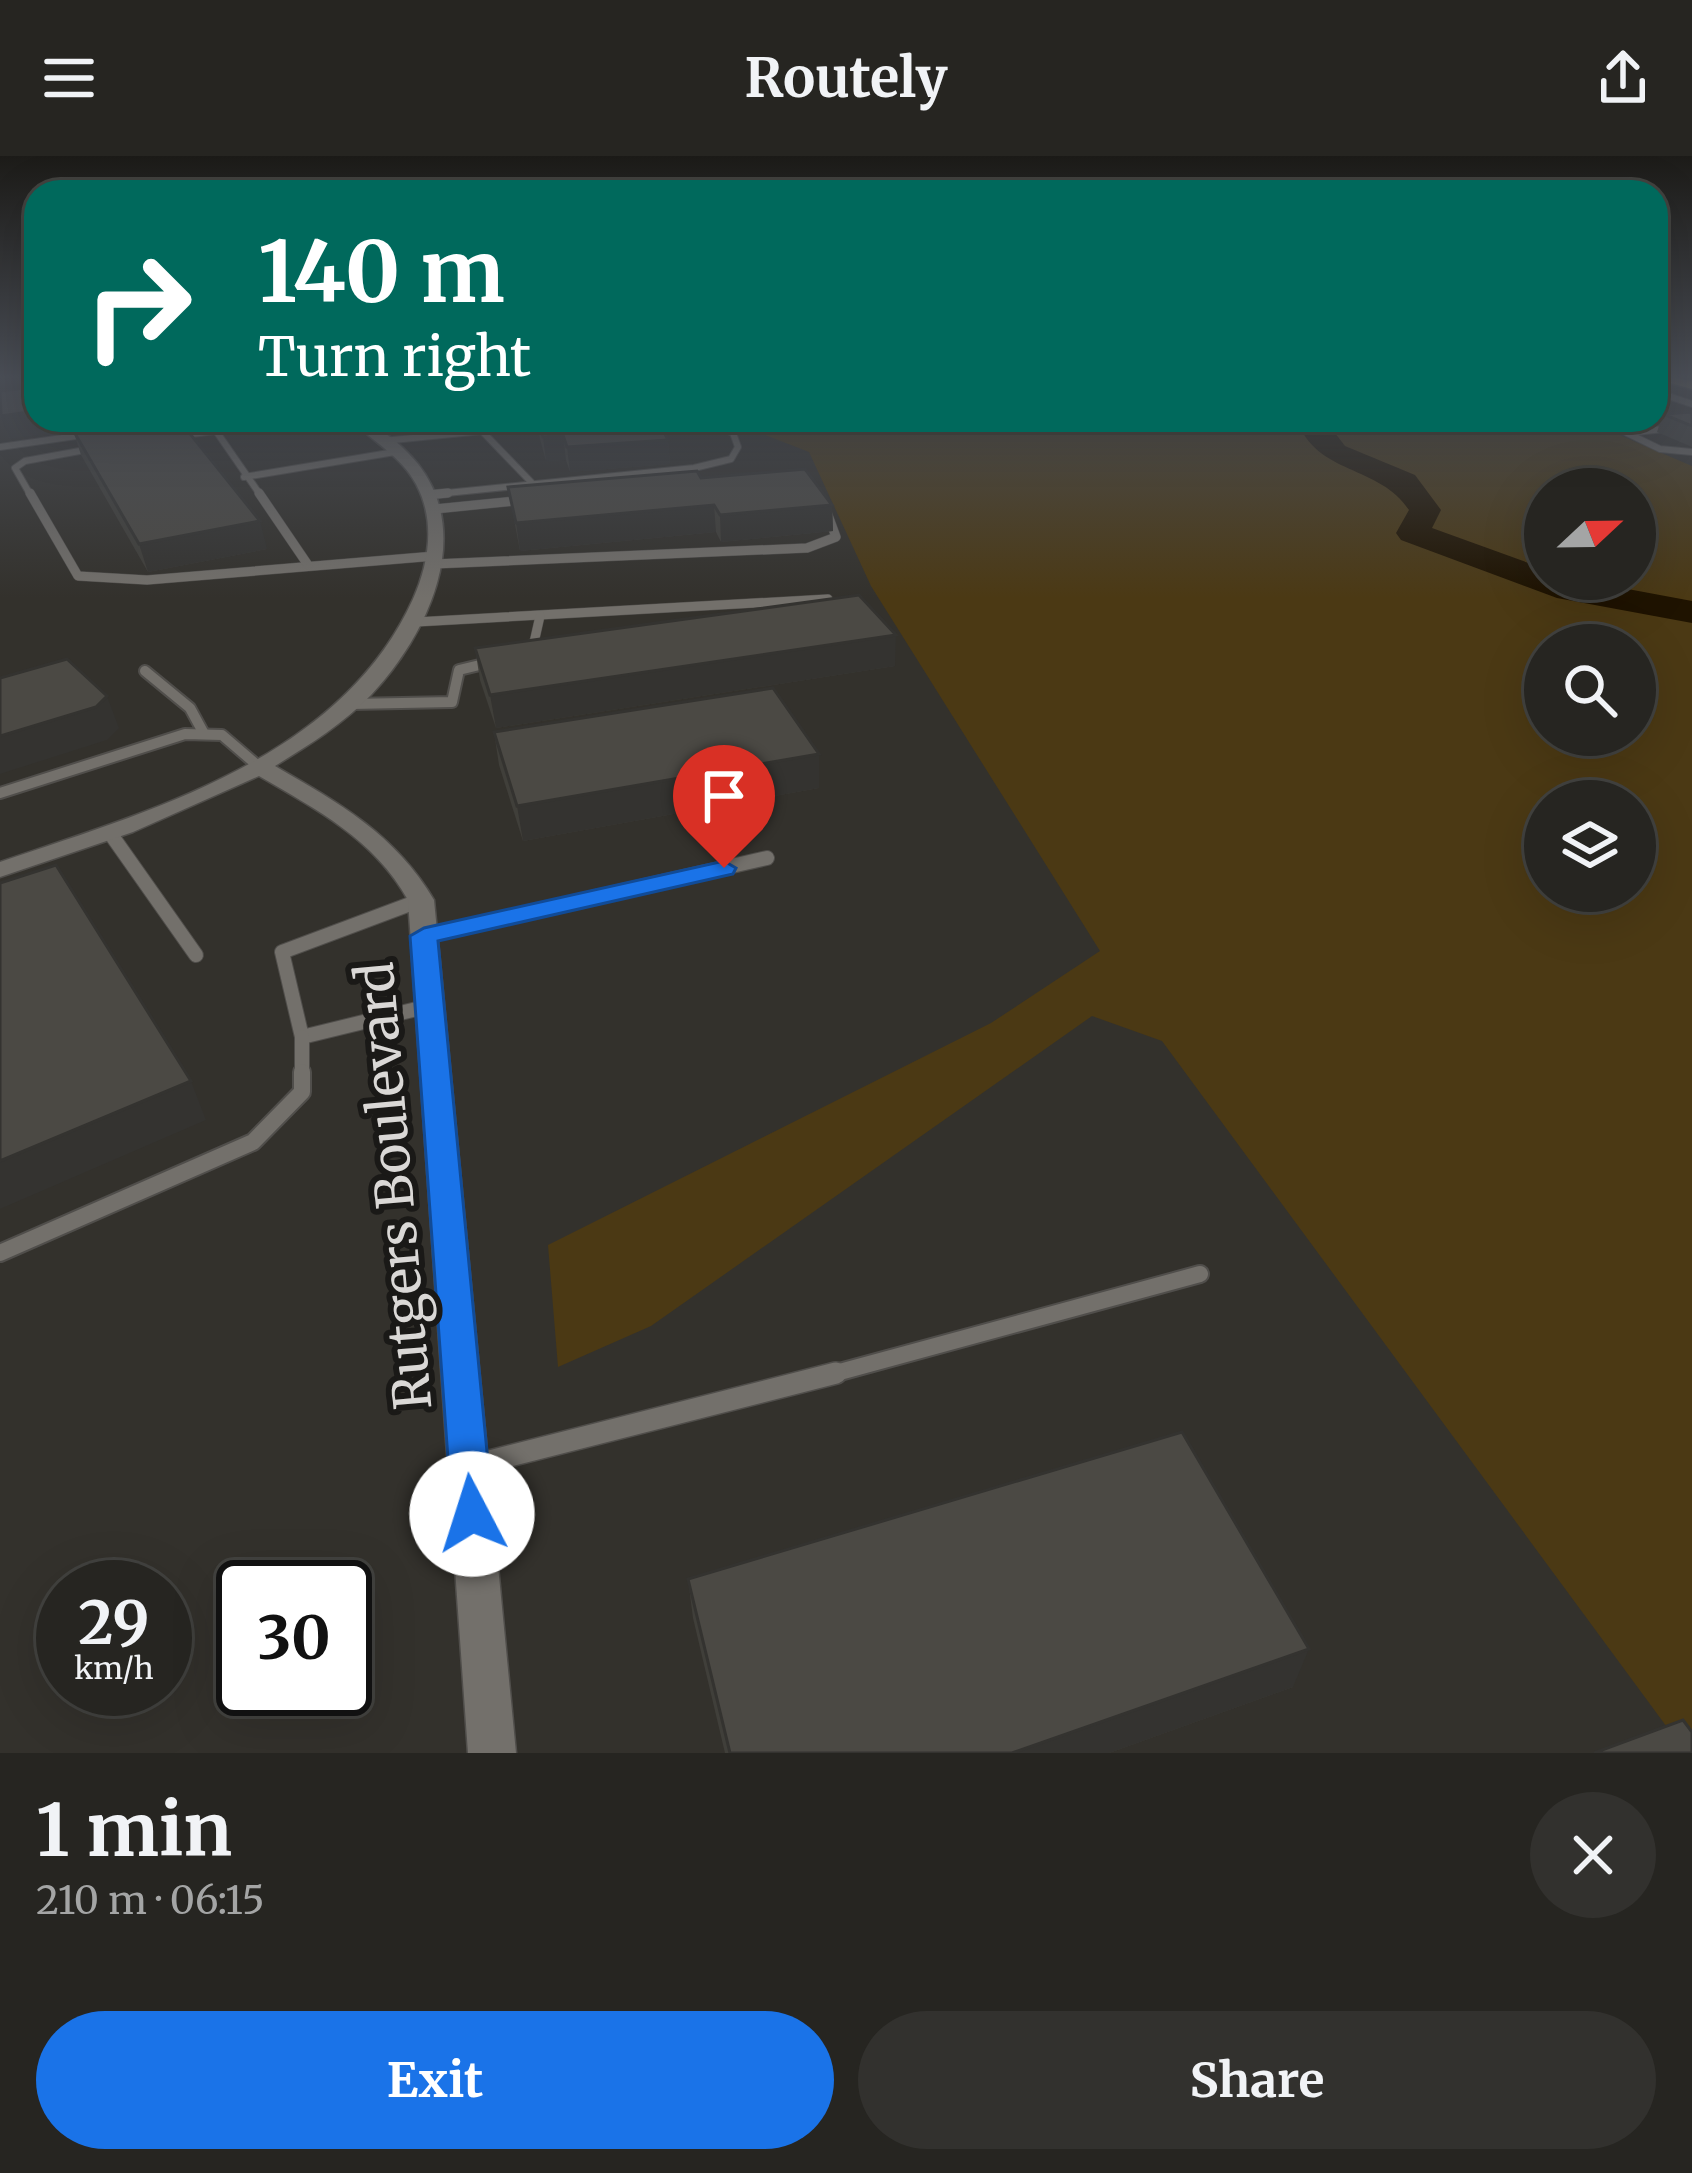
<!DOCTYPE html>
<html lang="en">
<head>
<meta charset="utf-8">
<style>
	body { margin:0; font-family:Merriweather,serif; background:#32312e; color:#f1f3f6; height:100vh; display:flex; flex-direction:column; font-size:45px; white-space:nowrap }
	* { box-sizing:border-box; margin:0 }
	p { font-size:39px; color:#a4a5a5 }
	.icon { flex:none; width:66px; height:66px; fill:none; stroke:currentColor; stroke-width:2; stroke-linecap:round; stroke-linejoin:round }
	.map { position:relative; height:1597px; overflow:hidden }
	.drawer { display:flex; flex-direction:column; background:#262521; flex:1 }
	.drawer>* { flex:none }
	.hud { position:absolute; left:24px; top:24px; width:1644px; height:252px; border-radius:36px; box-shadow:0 12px 48px #0002,0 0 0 3px #42423f; background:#00695c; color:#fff; overflow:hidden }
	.needle { width:78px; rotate:68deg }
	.tools { position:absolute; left:1524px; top:312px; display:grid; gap:24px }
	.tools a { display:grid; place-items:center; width:132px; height:132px; border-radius:50%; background:#262521; box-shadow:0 12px 48px #0002,0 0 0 3px #42423f; font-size:60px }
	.speed { position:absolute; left:36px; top:1404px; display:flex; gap:24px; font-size:60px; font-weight:700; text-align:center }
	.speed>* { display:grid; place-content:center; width:156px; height:156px; border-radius:50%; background:#262521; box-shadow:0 12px 48px #0002,0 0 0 3px #42423f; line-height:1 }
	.speed small { font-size:30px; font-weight:400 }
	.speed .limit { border:6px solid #111; border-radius:18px; background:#fff; color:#111 }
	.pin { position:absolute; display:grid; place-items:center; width:102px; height:102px; color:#fff; margin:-123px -51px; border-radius:50% 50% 50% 0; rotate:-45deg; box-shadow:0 0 12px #0007 }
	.pin .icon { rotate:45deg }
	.me { position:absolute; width:132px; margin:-66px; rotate:355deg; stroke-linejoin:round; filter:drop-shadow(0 0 9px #0008) }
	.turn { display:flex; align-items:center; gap:42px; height:252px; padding:0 36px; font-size:54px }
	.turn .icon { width:156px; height:156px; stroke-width:2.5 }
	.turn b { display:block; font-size:84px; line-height:102px }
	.round { display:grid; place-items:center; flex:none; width:126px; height:126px; border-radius:63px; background:#32312e }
	.summary { display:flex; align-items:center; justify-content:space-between; height:204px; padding:0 36px }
	h1 { font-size:72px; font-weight:700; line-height:90px }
	.primary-button { display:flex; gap:24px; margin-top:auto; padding:24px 36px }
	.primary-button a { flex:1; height:138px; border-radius:72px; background:#1a73e8; color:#fff; font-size:48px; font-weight:700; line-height:138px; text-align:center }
	.primary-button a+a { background:#32312e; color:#f1f3f6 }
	header { display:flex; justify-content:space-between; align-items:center; height:156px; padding:0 36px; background:#262521; font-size:54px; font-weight:700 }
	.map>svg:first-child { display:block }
	.green { fill:#4b3914; fill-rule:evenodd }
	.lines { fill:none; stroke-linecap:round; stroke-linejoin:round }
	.river { fill:#1f1300; fill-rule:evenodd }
	.lane-far5-casing { stroke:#504e4b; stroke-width:8 }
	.lane-far4-casing { stroke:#504e4b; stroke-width:10 }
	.lane-far3-casing { stroke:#504e4b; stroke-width:14 }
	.lane-far2-casing { stroke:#504e4b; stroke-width:16 }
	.lane-far1-casing { stroke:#504e4b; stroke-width:20 }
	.lane-casing { stroke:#504e4b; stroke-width:24 }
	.street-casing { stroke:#504e4b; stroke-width:3 }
	.primary-casing { stroke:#504e4b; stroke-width:3 }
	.lane-far5 { stroke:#73706b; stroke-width:6 }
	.lane-far4 { stroke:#73706b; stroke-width:9 }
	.lane-far3 { stroke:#73706b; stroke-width:10 }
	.lane-far2 { stroke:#73706b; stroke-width:14 }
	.lane-far1 { stroke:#73706b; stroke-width:16 }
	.lane { stroke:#73706b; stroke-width:21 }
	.street { fill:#73706b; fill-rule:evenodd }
	.primary { fill:#a48f67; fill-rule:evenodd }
	.wall { fill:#403f3a }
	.shaded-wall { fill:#343330 }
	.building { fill:#4b4944; stroke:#343330; stroke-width:3 }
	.route { fill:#1a73e8; stroke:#114b97; stroke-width:3 }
	.labels { text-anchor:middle; stroke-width:12; stroke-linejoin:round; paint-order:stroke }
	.near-street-label { font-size:51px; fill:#dad8d6; stroke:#1a1917 }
</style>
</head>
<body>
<header><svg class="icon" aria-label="menu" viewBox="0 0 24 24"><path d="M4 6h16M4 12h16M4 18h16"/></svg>Routely<svg class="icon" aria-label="share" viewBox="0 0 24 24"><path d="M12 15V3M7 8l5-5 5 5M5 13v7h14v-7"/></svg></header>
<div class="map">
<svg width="1692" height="1597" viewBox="0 0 1692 1597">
	<rect width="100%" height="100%" fill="#33312c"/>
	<!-- green -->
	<path class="green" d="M727 264H1584L1692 310V1597H1686L1162 885 1092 860 651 1170 558 1211 548 1089 991 867 1100 795 871 430 809 296ZM1545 333H1635V423H1545ZM1545 489H1635V579H1545ZM1545 645H1635V735H1545Z"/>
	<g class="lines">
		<!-- river -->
		<path class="river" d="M1297 264H1325L1345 290 1415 319 1441 354 1432 372 1545 413V423H1574L1692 445V467L1557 442 1401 384 1396 377 1409 354C1380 309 1316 319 1297 264Z"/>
		<!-- lane-far5 casing -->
		<g class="lane-far5-casing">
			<g id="lane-far5">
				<polyline points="1656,236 1692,248"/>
				<polyline points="359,265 378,264"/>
				<polyline points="1692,270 1627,277 1660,293 1692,296"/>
				<polyline points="480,273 532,327"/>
				<polyline points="216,275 261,340"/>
				<polyline points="177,280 297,264"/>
				<polyline points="383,285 551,268"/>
				<polyline points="0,291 90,278"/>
				<polyline points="244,321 395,296"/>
				<polyline points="427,339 694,312 731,303 738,291 733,277 705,264"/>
				<polyline points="31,340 15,312 25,305 96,292"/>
			</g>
		</g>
		<!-- lane-far4 casing -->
		<g class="lane-far4-casing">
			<g id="lane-far4">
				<polyline points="30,337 78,420 147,424 435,400"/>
				<polyline points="259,337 308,409"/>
				<polyline points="427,339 448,337"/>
				<polyline points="435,353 524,344"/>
				<polyline points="434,408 807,392 836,381 825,351"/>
				<polyline points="416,466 828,443"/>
				<polyline points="533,491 540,460"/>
			</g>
		</g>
		<!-- lane-far3 casing -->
		<g class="lane-far3-casing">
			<g id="lane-far3">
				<polyline points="526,500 534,488"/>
				<polyline points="145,515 190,552 203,576"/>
				<polyline points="351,548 452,546 459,514 492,506"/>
				<polyline points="0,637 185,578 222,579 257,609"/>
				<polyline points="109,676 112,680"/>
			</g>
		</g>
		<!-- lane-far2 casing -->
		<g class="lane-far2-casing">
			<g id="lane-far2">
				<polyline points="110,677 196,799"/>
				<polyline points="421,744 282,796 302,881 429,850"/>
				<polyline points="424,780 767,702"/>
				<polyline points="302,881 302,919"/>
			</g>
		</g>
		<!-- lane-far1 casing -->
		<g class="lane-far1-casing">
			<g id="lane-far1">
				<polyline points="0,1097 253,986 302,936 302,916"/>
				<polyline points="825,1220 1200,1118"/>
			</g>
		</g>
		<!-- lane casing -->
		<g class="lane-casing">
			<polyline id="lane" points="474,1309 836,1217"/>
		</g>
		<!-- street casing -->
		<g class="street-casing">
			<path id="street" d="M351 264C375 264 403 290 418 308 475 381 426 481 371 539 343 568 309 589 275 610 339 647 395 678 434 744L516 1597H468L408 744C374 683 317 654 259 620L133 676 0 721V706C153 654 341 602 413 443 429 407 436 365 416 328 401 300 373 286 351 264Z"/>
		</g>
		<!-- primary casing -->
		<g class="primary-casing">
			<polygon id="primary" points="1656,219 1692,225 1692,233 1656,223"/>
		</g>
		<!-- lane-far5 -->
		<use href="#lane-far5" class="lane-far5"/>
		<!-- lane-far4 -->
		<use href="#lane-far4" class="lane-far4"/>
		<!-- lane-far3 -->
		<use href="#lane-far3" class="lane-far3"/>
		<!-- lane-far2 -->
		<use href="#lane-far2" class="lane-far2"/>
		<!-- lane-far1 -->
		<use href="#lane-far1" class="lane-far1"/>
		<!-- lane -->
		<use href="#lane" class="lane"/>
		<!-- street -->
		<use href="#street" class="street"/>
		<!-- primary -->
		<use href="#primary" class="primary"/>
	</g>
	<!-- wall -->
	<g class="wall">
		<polygon points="1692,256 1692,291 1657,276 1663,258"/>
		<polygon points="537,264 668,284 670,308 570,316 566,304 546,305 540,283"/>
		<polygon points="73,274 267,393 148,416 81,299"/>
		<polygon points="701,322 832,349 833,375 721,386 716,376 520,395 508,331"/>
		<polygon points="475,492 895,510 496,572 480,524"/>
		<polygon points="494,576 819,598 819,632 523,685 499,609"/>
		<polygon points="688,1423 1293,1531 1109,1597 725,1597 693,1462"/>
	</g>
	<!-- shaded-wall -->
	<g class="shaded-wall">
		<polygon points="36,255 36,264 144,264 9,283 1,260"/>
		<polygon points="563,279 566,304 546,305 543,281"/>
		<polygon points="668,284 670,308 570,316 567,291"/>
		<polygon points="714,349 716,376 520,395 516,367"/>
		<polygon points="832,349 833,375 721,386 720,359"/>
		<polygon points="260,365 267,393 148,416 139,388"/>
		<polygon points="896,479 895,510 496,572 490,539"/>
		<polygon points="107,540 119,572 107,584 0,618 0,580"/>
		<polygon points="819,598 819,632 523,685 517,650"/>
		<polygon points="191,925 206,964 0,1053 0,1005"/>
		<polygon points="1309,1493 1293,1531 1109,1597 1012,1597"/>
	</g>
	<!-- building -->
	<g class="building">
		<polygon points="36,231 36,255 1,260 0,235"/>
		<polygon points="1692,256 1692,270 1663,258"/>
		<polygon points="145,264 179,264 260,365 139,388 73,274"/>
		<polygon points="538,264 658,264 668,284 567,291 563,279 543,281"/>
		<polygon points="805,313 832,349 720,359 714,349 516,367 508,331 697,315 701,322"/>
		<polygon points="859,439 896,479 490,539 475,492"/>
		<polygon points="67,503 107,540 96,551 0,580 0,522"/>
		<polygon points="773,532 819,598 517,650 494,576"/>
		<polygon points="56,709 191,925 0,1005 0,727"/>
		<polygon points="1182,1276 1309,1493 1012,1597 730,1597 688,1423"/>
		<polygon points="1683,1564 1692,1576 1692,1597 1594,1597"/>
	</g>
	<!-- sky -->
	<linearGradient id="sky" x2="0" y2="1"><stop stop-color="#1c1b18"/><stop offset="0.5" stop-color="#4a4e56"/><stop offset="1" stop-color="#4a4e56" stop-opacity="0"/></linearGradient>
	<rect width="1692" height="442" fill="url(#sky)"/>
	<!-- route -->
	<polygon class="route" points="724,705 736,712 733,718 438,785 493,1358 487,1372 472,1378 458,1372 452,1358 410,780 424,772"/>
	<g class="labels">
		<!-- near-street labels -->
		<g class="near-street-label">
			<text transform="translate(394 1030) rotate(-95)" y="18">Rutgers Boulevard</text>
		</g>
	</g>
</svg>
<div class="tools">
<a><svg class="needle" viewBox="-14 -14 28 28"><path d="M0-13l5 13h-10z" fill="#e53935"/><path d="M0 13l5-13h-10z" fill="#a4a5a5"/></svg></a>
<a><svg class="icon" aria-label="search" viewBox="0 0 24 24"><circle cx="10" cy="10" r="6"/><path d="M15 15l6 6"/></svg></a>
<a><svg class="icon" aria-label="layers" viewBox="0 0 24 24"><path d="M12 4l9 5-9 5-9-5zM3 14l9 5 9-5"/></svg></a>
</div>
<div class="speed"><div>29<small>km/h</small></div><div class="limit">30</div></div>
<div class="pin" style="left:724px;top:712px;background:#d93025"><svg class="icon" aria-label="arrive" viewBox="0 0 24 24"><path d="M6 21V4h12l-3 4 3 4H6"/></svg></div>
<svg class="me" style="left:472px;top:1358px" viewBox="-20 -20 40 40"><circle r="19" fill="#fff"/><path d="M0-13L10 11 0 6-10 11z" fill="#1a73e8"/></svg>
<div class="hud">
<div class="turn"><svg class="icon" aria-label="right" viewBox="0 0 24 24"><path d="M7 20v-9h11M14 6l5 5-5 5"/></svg><div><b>140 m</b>Turn right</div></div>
</div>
</div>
<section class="drawer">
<div class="summary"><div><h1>1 min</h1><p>210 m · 06:15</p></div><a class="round"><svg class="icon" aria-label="close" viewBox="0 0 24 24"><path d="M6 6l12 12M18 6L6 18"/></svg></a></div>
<div class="primary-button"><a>Exit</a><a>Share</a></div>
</section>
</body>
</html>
